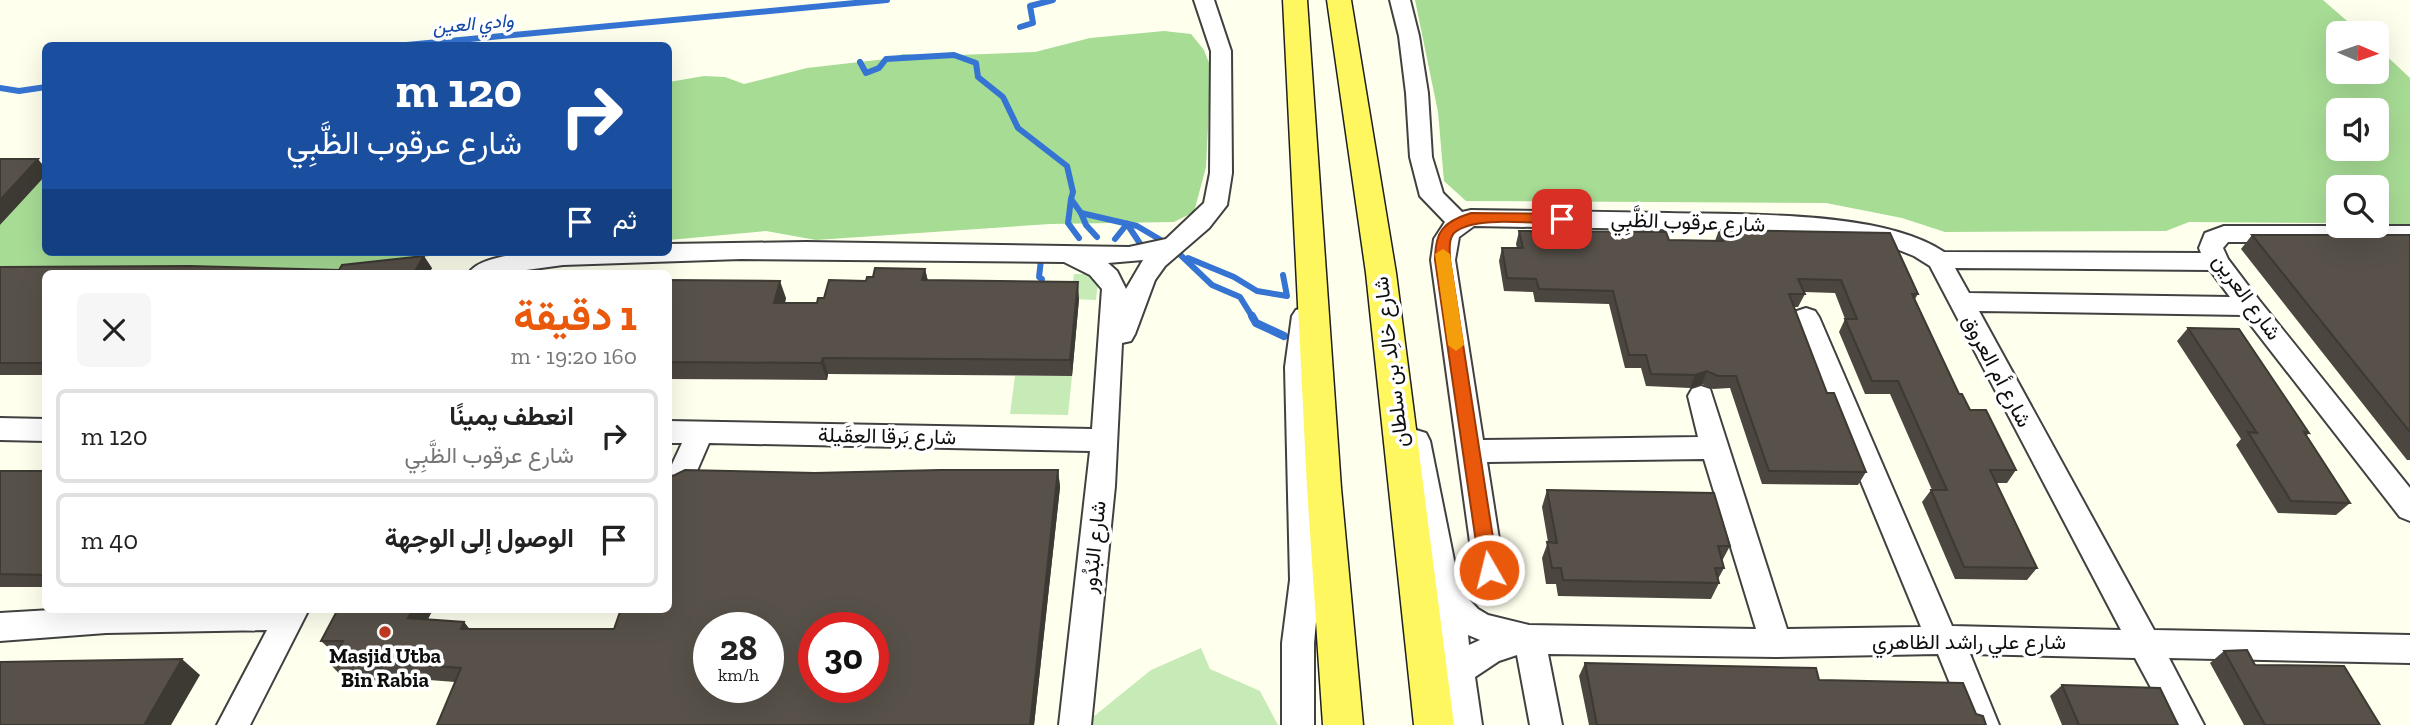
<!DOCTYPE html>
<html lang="ar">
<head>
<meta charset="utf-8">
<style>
	body { margin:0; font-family:"Zilla Slab",Vazirmatn,serif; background:#f6f6f6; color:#222; direction:rtl; height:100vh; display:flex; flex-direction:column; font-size:26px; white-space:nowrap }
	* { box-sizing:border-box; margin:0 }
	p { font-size:23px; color:#767676 }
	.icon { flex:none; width:38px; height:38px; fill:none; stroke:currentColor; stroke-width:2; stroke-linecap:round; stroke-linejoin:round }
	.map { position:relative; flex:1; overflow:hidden; direction:ltr }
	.side { position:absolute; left:42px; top:270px; width:630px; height:343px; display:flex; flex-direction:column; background:#fff; border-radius:10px; box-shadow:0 7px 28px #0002; direction:rtl }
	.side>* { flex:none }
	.banner { position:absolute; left:42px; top:42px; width:630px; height:214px; border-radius:10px; box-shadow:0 7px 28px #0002; direction:rtl; background:#1a4fa0; color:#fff; overflow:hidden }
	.needle { width:46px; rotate:92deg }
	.tools { position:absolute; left:2326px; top:21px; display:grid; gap:14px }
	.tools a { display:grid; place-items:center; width:63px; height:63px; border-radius:10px; background:#fff; box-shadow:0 7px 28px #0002; font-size:35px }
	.speed { position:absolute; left:693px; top:612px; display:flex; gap:14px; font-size:35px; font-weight:700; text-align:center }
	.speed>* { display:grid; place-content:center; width:91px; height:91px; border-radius:50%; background:#fff; box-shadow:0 7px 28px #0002; line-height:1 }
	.speed small { font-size:18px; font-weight:400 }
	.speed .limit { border:10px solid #d22; background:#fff; color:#111 }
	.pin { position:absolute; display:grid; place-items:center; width:60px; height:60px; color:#fff; margin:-30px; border-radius:14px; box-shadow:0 4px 10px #0006 }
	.me { position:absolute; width:77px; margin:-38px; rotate:352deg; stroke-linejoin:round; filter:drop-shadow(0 0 5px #0008) }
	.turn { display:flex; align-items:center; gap:24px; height:147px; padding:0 35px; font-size:32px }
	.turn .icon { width:91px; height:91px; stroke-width:2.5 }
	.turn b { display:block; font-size:49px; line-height:60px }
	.then { display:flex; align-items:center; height:66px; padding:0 35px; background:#0003; gap:14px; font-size:26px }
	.round { display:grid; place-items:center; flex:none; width:74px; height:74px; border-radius:10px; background:#f6f6f6 }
	.head { display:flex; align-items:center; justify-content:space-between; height:119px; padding:0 35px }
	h1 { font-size:42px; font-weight:700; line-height:52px; color:#ea580c }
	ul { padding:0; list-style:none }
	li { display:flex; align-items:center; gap:21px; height:94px; margin:0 14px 10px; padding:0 21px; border:4px solid #e0e0e0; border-radius:10px }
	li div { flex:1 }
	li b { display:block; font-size:26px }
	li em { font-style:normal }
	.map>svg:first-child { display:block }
	.green { fill:#c7ebb6 }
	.forest { fill:#a7dc95; fill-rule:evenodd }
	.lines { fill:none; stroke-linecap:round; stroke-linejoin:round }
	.stream-far1 { stroke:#3574d2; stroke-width:6 }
	.stream { stroke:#3574d2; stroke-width:8 }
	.minor-casing { stroke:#414141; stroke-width:4 }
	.major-casing { stroke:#1f1f1f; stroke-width:3 }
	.minor { fill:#fff; fill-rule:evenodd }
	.major { fill:#fef760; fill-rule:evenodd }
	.wall { fill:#4b463f }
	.shaded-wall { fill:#3d3933 }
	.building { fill:#575149; stroke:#3d3933; stroke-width:2; fill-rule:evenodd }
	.route { fill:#ea580c; stroke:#983908; stroke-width:2 }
	.slow { fill:#f59e0b }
	.poi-dot { fill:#c33920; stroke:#fff; stroke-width:2.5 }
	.labels { text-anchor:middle; stroke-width:7; stroke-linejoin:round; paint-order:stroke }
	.far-water-label { font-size:19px; font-style:italic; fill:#1247a4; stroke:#fff }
	.street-label { font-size:21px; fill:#0e0e0e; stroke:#fff }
	.poi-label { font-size:21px; font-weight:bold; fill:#0e0e0e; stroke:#fff }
</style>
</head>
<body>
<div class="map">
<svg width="2410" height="725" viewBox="0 0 2410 725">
	<rect width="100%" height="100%" fill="#ffe"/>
	<!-- green -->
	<g class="green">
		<polygon points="1074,274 1099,274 1096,300 1071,299"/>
		<polygon points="1015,376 1072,376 1068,415 1010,414"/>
		<polygon points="1201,648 1210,669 1260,691 1278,725 1092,725 1093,717 1151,670"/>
	</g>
	<!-- forest -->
	<g class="forest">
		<path d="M1415 0H2323L2361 33H2338V72H2376L2377 47 2410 78V224H2377L2376 187H2338V223L2189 222 2166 231 1945 232 1902 218 1826 203 1466 201 1444 181 1438 112ZM2338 110H2376V149H2338Z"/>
		<polygon points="1164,31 1191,34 1204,50 1211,68 1206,167 1194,212 1174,222 1050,224 816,240 766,231 669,240 669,82 704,76 725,77 744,84 807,68 886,59 903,54 932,56 1035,52 1090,38"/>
		<polygon points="45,175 46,252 533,252 430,256 343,271 46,273 0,279 0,225"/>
	</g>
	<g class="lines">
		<!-- stream-far1 -->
		<g class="stream-far1">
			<polyline points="1020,27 1033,23 1030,6 1053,0"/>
			<polyline points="396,46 887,0"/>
			<polyline points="860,62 866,73 879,68 886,59 954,55 976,63 978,77 1003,97 1018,128 1067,166 1073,192 1071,199 1081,213 1137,226 1171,246 1212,285 1240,297 1253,318"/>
			<polyline points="0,88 19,91 46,87"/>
			<polyline points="1071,199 1068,223 1079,238"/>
			<polyline points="1081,213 1086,225 1097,237"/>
			<polyline points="1127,224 1141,245"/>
			<polyline points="1115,239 1127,224"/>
			<polyline points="1188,258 1234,277 1257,291 1287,296 1283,275"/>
			<polyline points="1033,259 1041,260 1039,277 1042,279 1041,286 1045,287"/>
		</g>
		<!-- stream -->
		<polyline class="stream" points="1252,316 1256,323 1284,336"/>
		<!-- minor casing -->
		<g class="minor-casing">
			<g id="minor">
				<path d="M1194 0H1214L1231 51 1232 173 1227 205 1209 228 1165 266 1155 280 1135 334 1131 341 1122 343 1115 486 1091 725H1059L1090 451 709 443 690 487 680 490 668 484V473L682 443H668V421L1092 429 1102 289 1090 275 1064 262 741 259 563 265 504 273H469C487 242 632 252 668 252V244L806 242 1129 247 1166 239 1204 203 1210 173 1211 51ZM1143 260 1126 289 1117 271 1108 263Z"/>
				<path d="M1390 0H1410L1419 36 1428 93 1432 157 1443 193 1462 212 1471 210C1537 211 1602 212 1668 213 1743 215 1882 210 1944 252L2201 253 2199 248 2205 233 2224 226H2410V242H2228L2223 248 2228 259 2259 300 2410 488V521L2400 517 2243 315 1979 311 2154 630 2410 635V663L2169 658 2204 725H2171L2135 658 1970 654 1999 725H1967L1938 654 1776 657 1548 654 1562 725H1530L1517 655 1499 661 1475 677 1482 725H1450L1431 596 1402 441 1406 433 1416 430 1426 433 1430 441 1460 590 1478 609 1488 615 1529 625 1756 629 1704 459 1487 462 1504 571 1500 580 1489 584 1478 580 1474 571 1431 260 1434 239 1445 222 1420 196 1410 157 1406 93 1399 36ZM1474 226 1770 231 1884 244 1914 256 1930 266 2121 630 1952 626 1819 317 1815 311 1806 308 1797 311 1793 317 1921 627 1787 629 1710 389 1701 386 1692 389 1688 396 1698 437 1483 440 1455 260 1459 237ZM1955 268 2210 270 2230 297 1969 293ZM1468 635 1480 640 1469 645Z"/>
				<polygon points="1305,307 1314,310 1318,316 1311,367 1320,580 1314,643 1314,725 1282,725 1282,643 1290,580 1285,367 1292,316 1296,310"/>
				<polygon points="0,418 46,419 46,441 0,440"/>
				<polygon points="68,609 309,609 250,725 217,725 267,630 106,633 0,641 0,613"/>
			</g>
		</g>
		<!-- major casing -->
		<g class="major-casing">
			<g id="major">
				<polygon points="1283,0 1307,0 1341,488 1363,725 1323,725 1307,488"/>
				<polygon points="1327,0 1351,0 1396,273 1454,725 1414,725 1366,273"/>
			</g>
		</g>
		<!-- minor -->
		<use href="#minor" class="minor"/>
		<!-- major -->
		<use href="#major" class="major"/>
	</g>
	<!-- wall -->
	<g class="wall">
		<polygon points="1719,230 1918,294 1915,299 1959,394 2016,470 2007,483 1996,483 2037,568 2027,580 1955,579 1922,502 1931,490 1932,490 1890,394 1865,394 1839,332 1845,319 1835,293 1804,292 1805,294 1798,307 1794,307 1827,393 1866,472 1858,485 1762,484 1730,388 1713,389 1702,384 1690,388 1646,386 1641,368 1625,368 1609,304 1535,302 1533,292 1504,291 1499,261 1502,248 1517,248 1516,244 1519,231 1669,240 1715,241"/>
		<polygon points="2252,235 2410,235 2410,460 2407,460 2241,249"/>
		<polygon points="0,267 339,270 432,268 429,273 46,273 46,375 0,375"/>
		<polygon points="925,269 928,281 1079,299 1072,376 828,374 827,380 668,379 668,280 786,298 785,303 817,303 824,298 873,277"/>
		<polygon points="2188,328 2309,433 2306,436 2350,503 2336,515 2278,513 2236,445 2241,439 2177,341"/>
		<polygon points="1058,470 1060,487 1034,725 437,725 455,682 391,677 389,681 345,680 331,665 336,655 321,641 338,609 433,609 428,619 464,622 469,629 614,629 673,476"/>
		<rect x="0" y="471" width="46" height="116"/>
		<polygon points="1547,490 1730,546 1722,561 1724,568 1718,579 1719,583 1711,599 1558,596 1556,584 1546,584 1542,558 1548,542 1542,507"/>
		<polygon points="2224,651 2255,665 2380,725 2244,725 2210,663"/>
		<polygon points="1585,663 1819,680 1976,714 1986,725 1589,725 1579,676"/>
		<polygon points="2062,685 2178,725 2062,725 2050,696"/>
	</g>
	<!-- shaded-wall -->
	<g class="shaded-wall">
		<polygon points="38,159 46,169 46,175 0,225 0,200"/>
		<polygon points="424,256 432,268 429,273 414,273"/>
		<polygon points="925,269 929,286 922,280"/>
		<polygon points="780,281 786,298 779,319 774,303"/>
		<polygon points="1078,282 1079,299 1072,376 1070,360"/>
		<polygon points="823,358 828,374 827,380 821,363"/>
		<polygon points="1707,371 1702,384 1690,388 1695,375"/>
		<polygon points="1058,470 1060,487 1034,725 1030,725"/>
		<polygon points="413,609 433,609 421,633 408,618"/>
		<polygon points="464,622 476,637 461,629"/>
		<polygon points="182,659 200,675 171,725 144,725"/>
		<polygon points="377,662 391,677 389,681 375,666"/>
	</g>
	<!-- building -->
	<g class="building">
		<polygon points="0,159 38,159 0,200"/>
		<polygon points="1719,230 1890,233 1918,294 1912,294 1959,394 1962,394 1970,410 1986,410 2016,470 1990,470 2037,568 1964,567 1931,490 1947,490 1898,381 1872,381 1845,319 1857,319 1841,280 1798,279 1805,294 1789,294 1827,393 1834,393 1866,472 1769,471 1736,376 1718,376 1707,371 1695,375 1651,374 1646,355 1629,355 1613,291 1539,289 1536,279 1507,278 1502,248 1523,248 1519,231 1666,232 1669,240 1723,241"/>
		<polygon points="2252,235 2410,235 2410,432"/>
		<polygon points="424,256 414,273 46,273 46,363 0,363 0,267 190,266 339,270 342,265"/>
		<polygon points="875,268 925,269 922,280 1078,282 1070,360 823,358 821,363 668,362 668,280 780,281 774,303 817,303 818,298 824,298 829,280 866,281 867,277 873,277"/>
		<polygon points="2188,328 2239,329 2309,433 2304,432 2350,503 2291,501 2248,432 2257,433"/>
		<path d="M685 470 815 473 940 470H1058L1030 725H437L461 668 377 662 375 666 331 665 343 641H321L338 609H413L408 618 464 622 461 629H614L621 609H668V474L673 476ZM709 628H768V688H709ZM814 628H873V688H814Z"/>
		<polygon points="0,471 46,471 46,575 0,574"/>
		<polygon points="1547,490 1714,493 1730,546 1718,546 1724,568 1715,568 1719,583 1563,580 1561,568 1552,568 1547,542 1557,543"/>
		<polygon points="2247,650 2255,665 2344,666 2380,725 2265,725 2224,651"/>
		<polygon points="182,659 144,725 0,725 0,662"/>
		<polygon points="1585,663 1816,668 1819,680 1963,683 1976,714 1983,716 1986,725 1597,725"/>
		<polygon points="2062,685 2160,688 2178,725 2079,725"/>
	</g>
	<!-- route -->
	<path class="route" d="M1471 213 1562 214 1569 219 1562 224C1535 224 1473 215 1454 233 1448 240 1450 252 1450 260L1498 570 1495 576 1489 578 1482 576 1480 570 1435 260C1435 231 1443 222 1471 213Z"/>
	<!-- slow -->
	<polygon class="slow" points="1443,249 1450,254 1464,345 1456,351 1448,345 1435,254"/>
	<!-- markers -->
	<circle class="poi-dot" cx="385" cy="632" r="7"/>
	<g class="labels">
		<!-- far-water labels -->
		<g class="far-water-label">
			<text transform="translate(473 23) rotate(-5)" y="7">وادي العين</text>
		</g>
		<!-- street labels -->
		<g class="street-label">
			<text transform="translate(1688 222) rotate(2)" y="7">شارع عرقوب الظَّبِي</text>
			<text transform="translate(2247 297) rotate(54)" y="7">شارع العرين</text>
			<text transform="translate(1391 362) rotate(-97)" y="7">شارع خالِد بن سلطان</text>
			<text transform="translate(1997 371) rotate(62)" y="7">شارع أم العروق</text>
			<text transform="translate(887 436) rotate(1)" y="7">شارع بَرقا العِقَيلة</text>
			<text transform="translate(1094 547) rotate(-84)" y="7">شارع البُدُور</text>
			<text x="1969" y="649">شارع علي راشد الظاهري</text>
		</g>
		<!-- poi labels -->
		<g class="poi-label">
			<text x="385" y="663">Masjid Utba<tspan x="385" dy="24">Bin Rabia</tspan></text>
		</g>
	</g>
</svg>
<div class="tools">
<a><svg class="needle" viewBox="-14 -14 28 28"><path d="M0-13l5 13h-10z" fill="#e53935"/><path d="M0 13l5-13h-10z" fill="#767676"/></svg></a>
<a><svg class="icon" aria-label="sound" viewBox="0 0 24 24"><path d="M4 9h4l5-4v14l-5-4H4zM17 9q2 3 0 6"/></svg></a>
<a><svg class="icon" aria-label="search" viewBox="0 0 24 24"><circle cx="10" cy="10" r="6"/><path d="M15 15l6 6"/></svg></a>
</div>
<div class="speed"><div>28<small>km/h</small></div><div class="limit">30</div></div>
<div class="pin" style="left:1562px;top:219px;background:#d93025"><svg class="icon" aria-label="arrive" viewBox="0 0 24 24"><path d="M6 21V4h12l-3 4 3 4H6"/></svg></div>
<svg class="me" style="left:1489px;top:570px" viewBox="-20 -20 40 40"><circle r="17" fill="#ea580c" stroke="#fff" stroke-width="3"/><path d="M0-11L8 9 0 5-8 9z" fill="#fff"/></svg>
<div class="banner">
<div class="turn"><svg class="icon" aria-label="right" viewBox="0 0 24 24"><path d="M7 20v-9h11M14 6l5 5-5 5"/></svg><div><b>120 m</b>شارع عرقوب الظَّبِي</div></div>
<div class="then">ثم<svg class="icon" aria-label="arrive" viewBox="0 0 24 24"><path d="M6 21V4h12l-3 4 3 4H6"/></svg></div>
</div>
<section class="side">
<div class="head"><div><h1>1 دقيقة</h1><p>160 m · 19:20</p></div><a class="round"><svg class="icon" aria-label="close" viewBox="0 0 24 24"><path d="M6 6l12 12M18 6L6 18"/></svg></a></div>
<ul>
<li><svg class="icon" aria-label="right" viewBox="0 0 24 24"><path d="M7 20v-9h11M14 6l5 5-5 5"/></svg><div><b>انعطف يمينًا</b><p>شارع عرقوب الظَّبِي</p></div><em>120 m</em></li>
<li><svg class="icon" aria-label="arrive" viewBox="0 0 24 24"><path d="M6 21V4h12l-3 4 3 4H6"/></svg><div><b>الوصول إلى الوجهة</b></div><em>40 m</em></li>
</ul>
</section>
</div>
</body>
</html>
